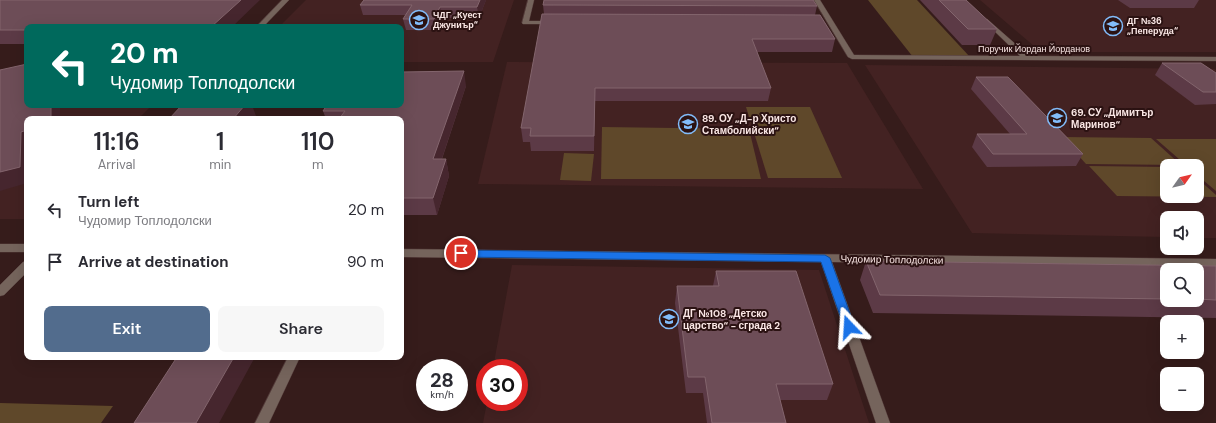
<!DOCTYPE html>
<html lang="en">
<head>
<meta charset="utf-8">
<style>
	body { margin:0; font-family:"DM Sans",sans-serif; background:#f7f7f7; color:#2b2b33; height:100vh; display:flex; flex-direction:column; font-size:15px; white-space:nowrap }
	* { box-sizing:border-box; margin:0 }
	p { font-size:13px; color:#7c7c81 }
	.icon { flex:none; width:22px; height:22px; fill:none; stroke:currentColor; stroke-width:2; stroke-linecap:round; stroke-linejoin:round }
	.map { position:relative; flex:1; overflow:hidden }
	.side { position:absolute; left:24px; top:116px; width:380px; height:244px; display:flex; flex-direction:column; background:#fff; border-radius:8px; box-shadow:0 4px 16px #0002 }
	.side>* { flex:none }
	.hud { position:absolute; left:24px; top:24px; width:380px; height:84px; border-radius:8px; box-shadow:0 4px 16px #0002; background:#00695c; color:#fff; overflow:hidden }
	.needle { width:26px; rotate:56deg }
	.buttons { position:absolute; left:1160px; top:159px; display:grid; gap:8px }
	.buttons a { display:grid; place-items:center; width:44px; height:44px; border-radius:8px; background:#fff; box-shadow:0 4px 16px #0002; font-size:20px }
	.speed { position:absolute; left:416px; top:359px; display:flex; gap:8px; font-size:20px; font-weight:700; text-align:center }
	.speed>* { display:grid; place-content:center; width:52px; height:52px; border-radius:50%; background:#fff; box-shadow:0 4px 16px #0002; line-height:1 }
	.speed small { font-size:10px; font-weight:400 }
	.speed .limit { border:6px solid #d22; background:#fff; color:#111 }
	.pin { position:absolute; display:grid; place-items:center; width:34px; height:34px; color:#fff; margin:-17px; border:2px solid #fff; border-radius:50%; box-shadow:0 1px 4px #0007 }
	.me { position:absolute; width:44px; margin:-22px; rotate:340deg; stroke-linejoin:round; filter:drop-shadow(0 0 3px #0008) }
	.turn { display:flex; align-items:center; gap:14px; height:84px; padding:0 20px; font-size:18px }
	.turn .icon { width:52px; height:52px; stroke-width:2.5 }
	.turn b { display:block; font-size:28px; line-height:34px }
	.eta { display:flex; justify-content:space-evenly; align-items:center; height:68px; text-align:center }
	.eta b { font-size:24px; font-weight:600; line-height:28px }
	.action { display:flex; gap:8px; margin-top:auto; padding:8px 20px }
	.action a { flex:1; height:46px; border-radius:8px; background:#526c8d; color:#fff; font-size:16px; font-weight:600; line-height:46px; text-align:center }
	.action a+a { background:#f7f7f7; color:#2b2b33 }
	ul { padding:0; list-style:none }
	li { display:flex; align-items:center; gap:12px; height:52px; padding:0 20px }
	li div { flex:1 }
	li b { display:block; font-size:15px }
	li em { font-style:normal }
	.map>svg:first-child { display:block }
	.built { fill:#432222; fill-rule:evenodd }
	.green { fill:#5f482a }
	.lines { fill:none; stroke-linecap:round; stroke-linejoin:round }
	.street-casing { stroke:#513837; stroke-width:1 }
	.street { fill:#75645c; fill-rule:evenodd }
	.wall { fill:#5c3a46; fill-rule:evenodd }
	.shaded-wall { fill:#46262e }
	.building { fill:#6d4d57; stroke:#83656d }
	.route { fill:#1a73e8; stroke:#114b97 }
	.labels { text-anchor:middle; stroke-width:4; stroke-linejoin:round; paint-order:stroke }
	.far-poi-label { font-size:9px; font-weight:bold; fill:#fae7e5; stroke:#2b1212; text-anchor:start }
	.far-street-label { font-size:9px; fill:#fae7e5; stroke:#2b1212 }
	.poi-label { font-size:10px; font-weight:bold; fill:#fae7e5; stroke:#2b1212; text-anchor:start }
	.street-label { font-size:10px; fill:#fae7e5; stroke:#2b1212 }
</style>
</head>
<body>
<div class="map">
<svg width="1216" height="423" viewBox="0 0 1216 423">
	<rect width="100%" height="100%" fill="#361c1b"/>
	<!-- built -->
	<g class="built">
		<polygon points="306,0 514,0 493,62 401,62 401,27 279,27"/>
		<polygon points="980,0 1216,0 1216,52 1041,52"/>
		<polygon points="507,62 847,63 923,189 478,184"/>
		<path d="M865 65 1214 69 1216 70V238H1197V218H1167V237L972 233ZM1167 166H1197V196H1167Z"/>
		<polygon points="0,69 27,69 27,105 152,105 138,119 27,119 27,219 0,219"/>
		<polygon points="512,265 819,270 869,423 483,423 487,402 519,402 519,368 493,368"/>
	</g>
	<!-- green -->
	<g class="green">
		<polygon points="868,0 917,0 970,57 913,57"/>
		<polygon points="746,107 810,107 842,178 768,178"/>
		<polygon points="602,127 749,129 761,179 601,179"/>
		<polygon points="1062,137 1151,138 1181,165 1086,164"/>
		<polygon points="1156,139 1216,139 1216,191 1197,175 1197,166 1187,166"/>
		<polygon points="564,153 594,154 591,181 560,180"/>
		<polygon points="1089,166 1167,167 1167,196 1197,196 1197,178 1216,195 1216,197 1117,196"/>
		<polygon points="0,403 113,406 101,423 0,423"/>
	</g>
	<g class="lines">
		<!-- street casing -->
		<g class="street-casing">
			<g id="street">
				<polygon points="282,0 289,0 263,27 256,27"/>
				<polygon points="528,0 534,0 529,21 554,21 556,22 556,24 523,24 522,23"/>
				<polygon points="814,0 820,0 854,55 1020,56 985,22 985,20 987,19 1029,56 1216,57 1216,61 852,59 848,57"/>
				<rect x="0" y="244" width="27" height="8"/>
				<polygon points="401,249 1216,259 1216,267 832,262 890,423 876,423 821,262 401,257"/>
				<polygon points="27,261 27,272 4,295 0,296 0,285 23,262"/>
				<polygon points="288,357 300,357 269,423 255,423"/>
			</g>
		</g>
		<!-- street -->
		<use href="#street" class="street"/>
	</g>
	<!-- wall -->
	<g class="wall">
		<polygon points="0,0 27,27 27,44 0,44"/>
		<polygon points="364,0 486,0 479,18 442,18 436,30 406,30 403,19 406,15 363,15 360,5"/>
		<polygon points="920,0 966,0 997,29 990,45 962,45"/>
		<polygon points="1118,0 1199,0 1194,8 1130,8"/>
		<polygon points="543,5 817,6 815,15 835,39 832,52 757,52 771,88 768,101 595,101 594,151 531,151 530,142 523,142 521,128 544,14"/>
		<polygon points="1162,63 1216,73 1216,104 1195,105 1155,75"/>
		<polygon points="976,77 1083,154 1076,166 987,167 972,147 977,134 1010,134 971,89"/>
		<polygon points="466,86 442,159 446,159 449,176 437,215 401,215 401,119 326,119 323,111"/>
		<path d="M866 261 1216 266V318L873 313 860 280ZM1167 270H1197V300H1167Z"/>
		<polygon points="716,271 833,384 827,400 780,400 786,423 707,423 703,393 686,393 675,303 677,286 713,286"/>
	</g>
	<!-- shaded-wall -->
	<g class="shaded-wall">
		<polygon points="241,0 260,0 232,27 211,27"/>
		<polygon points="480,0 486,0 479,18 477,7"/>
		<polygon points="440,7 442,18 436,30 434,19"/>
		<polygon points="464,71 466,86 436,176 433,159"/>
		<polygon points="595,88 595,101 594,151 594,136"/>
		<rect x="51" y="105" width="9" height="14"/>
		<polygon points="245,105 252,105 256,116 254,119 233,119"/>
		<polygon points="27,130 27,183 0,191 0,172 21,132"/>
		<polygon points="446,159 449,176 437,215 433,198"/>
		<polygon points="234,357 255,357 219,423 196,423"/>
	</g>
	<!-- building -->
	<g class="building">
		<polygon points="0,0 241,0 211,27 27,27 27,30 0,30"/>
		<polygon points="364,0 480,0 477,7 440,7 434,19 403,19 412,5 360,5"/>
		<polygon points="544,0 813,0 817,6 543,5"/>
		<polygon points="939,0 966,0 997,29 968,29"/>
		<polygon points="542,14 820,15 835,39 752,39 771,88 595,88 594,136 530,136 531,128 521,128"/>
		<polygon points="1162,63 1201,63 1216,73 1216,92 1203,92"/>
		<polygon points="27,64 27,105 51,105 51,119 27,119 27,130 21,132 20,167 0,172 0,70"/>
		<polygon points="464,71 433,159 446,159 433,198 401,198 401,119 339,119 345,111 323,111 327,105 401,105 401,72"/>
		<polygon points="976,77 1008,77 1083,154 993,154 977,134 1027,134"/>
		<polygon points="182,105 245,105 233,119 169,119"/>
		<polygon points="866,261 1216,266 1216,300 1197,299 1197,270 1167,270 1167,299 880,295"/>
		<polygon points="716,271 796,271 833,384 776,384 786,423 712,423 705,377 688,377 677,286 719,286"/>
		<polygon points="177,357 234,357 196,423 134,423"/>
	</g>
	<!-- route -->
	<polygon class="route" points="461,250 825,255 830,258 855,327 853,330 849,331 845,330 844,327 821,262 461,257 456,253"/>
	<!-- icons -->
	<defs>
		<g id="school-ring" transform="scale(1)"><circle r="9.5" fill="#2b1212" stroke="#82bcfa" stroke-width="1.5"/><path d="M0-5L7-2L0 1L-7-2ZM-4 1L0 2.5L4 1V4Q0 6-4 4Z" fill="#82bcfa"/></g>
	</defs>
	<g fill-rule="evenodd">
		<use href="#school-ring" x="419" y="20"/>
		<use href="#school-ring" x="1113" y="26"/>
		<use href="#school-ring" x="1057" y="118"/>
		<use href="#school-ring" x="688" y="124"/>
		<use href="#school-ring" x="669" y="319"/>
	</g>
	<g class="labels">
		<!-- far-poi labels -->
		<g class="far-poi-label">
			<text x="433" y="18">ЧДГ „Куест<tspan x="433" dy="10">Джуниър“</tspan></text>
			<text x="1127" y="24">ДГ №36<tspan x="1127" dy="10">„Пеперуда“</tspan></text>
		</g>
		<!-- far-street labels -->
		<g class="far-street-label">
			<text x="1034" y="52">Поручик Йордан Йорданов</text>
		</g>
		<!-- poi labels -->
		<g class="poi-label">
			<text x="1071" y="116">69. СУ „Димитър<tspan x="1071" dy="12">Маринов“</tspan></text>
			<text x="702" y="122">89. ОУ „Д-р Христо<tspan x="702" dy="12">Стамболийски“</tspan></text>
			<text x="683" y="317">ДГ №108 „Детско<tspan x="683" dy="12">царство“ - сграда 2</tspan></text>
		</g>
		<!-- street labels -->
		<g class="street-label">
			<text transform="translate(892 259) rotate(1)" y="4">Чудомир Топлодолски</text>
		</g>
	</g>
</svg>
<div class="buttons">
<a><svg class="needle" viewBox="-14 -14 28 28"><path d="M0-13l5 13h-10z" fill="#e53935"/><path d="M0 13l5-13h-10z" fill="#7c7c81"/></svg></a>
<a><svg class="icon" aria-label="sound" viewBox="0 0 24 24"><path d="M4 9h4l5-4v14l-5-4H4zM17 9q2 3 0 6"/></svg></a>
<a><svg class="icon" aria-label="search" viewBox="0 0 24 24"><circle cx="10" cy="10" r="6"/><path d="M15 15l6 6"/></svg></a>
<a>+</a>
<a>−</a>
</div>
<div class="speed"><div>28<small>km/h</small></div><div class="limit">30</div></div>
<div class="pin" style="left:461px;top:253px;background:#d93025"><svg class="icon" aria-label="arrive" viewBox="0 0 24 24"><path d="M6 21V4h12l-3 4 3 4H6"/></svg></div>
<svg class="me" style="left:849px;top:327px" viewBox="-20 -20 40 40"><path d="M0-17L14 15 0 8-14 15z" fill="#1a73e8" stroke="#fff" stroke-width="4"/></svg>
<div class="hud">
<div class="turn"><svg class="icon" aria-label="left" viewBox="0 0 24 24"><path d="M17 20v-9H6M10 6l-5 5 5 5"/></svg><div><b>20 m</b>Чудомир Топлодолски</div></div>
</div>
<section class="side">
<div class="eta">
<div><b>11:16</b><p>Arrival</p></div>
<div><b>1</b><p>min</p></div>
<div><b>110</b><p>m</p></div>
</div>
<ul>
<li><svg class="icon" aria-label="left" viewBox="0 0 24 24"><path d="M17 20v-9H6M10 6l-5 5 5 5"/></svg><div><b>Turn left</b><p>Чудомир Топлодолски</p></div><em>20 m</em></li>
<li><svg class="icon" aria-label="arrive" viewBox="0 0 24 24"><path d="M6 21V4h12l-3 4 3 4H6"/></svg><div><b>Arrive at destination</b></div><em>90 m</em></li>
</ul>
<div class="action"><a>Exit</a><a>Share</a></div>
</section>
</div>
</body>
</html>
